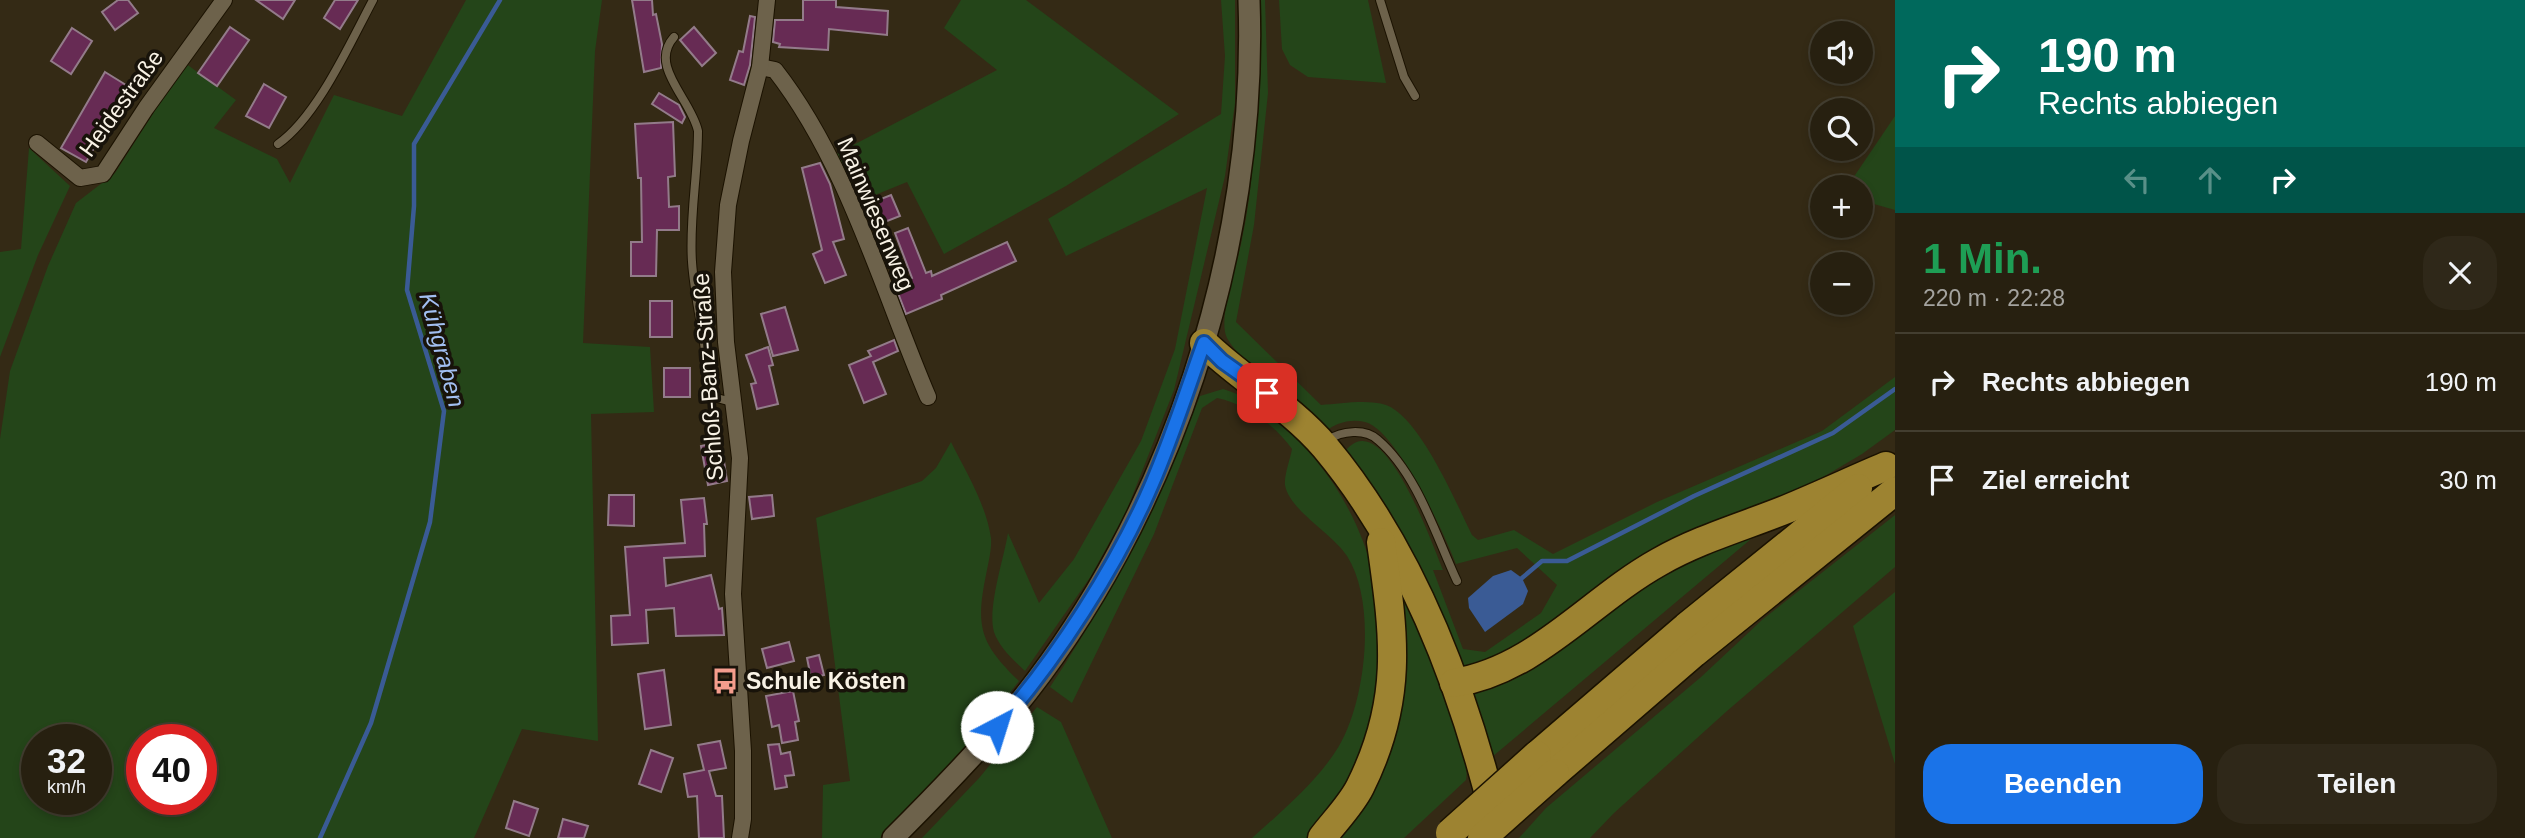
<!DOCTYPE html>
<html lang="de">
<head>
<meta charset="utf-8">
<style>
	body { margin:0; font-family:Arial,sans-serif; background:#2f2819; color:#f1f3f6; height:100vh; display:flex; flex-direction:column; font-size:26px; white-space:nowrap }
	* { box-sizing:border-box; margin:0 }
	p { font-size:23px; color:#a4a39f }
	.icon { flex:none; width:38px; height:38px; fill:none; stroke:currentColor; stroke-width:2; stroke-linecap:round; stroke-linejoin:round }
	.map { position:relative; flex:1; overflow:hidden }
	.drawer { display:flex; flex-direction:column; background:#272010; width:630px }
	.drawer>* { flex:none }
	.banner { background:#00695c; color:#fff; overflow:hidden }
	.fabs { position:absolute; left:1810px; top:21px; display:grid; gap:14px }
	.fabs a { display:grid; place-items:center; width:63px; height:63px; border-radius:50%; background:#272010; box-shadow:0 4px 10px #0003,0 0 0 2px #433e30; font-size:35px }
	.speed { position:absolute; left:21px; top:724px; display:flex; gap:14px; font-size:35px; font-weight:700; text-align:center }
	.speed>* { display:grid; place-content:center; width:91px; height:91px; border-radius:50%; background:#272010; box-shadow:0 4px 10px #0003,0 0 0 2px #433e30; line-height:1 }
	.speed small { font-size:18px; font-weight:400 }
	.speed .limit { border:10px solid #d22; background:#fff; color:#111 }
	.pin { position:absolute; display:grid; place-items:center; width:60px; height:60px; color:#fff; margin:-30px; border-radius:14px; box-shadow:0 4px 10px #0006 }
	.me { position:absolute; width:77px; margin:-38px; rotate:40deg; stroke-linejoin:round; filter:drop-shadow(0 0 5px #0008) }
	.turn { display:flex; align-items:center; gap:24px; height:147px; padding:0 28px; font-size:32px }
	.turn .icon { width:91px; height:91px; stroke-width:2.5 }
	.turn b { display:block; font-size:49px; line-height:60px }
	.lanes { display:flex; align-items:center; height:66px; padding:0 28px; background:#0003; justify-content:center; gap:35px; direction:ltr }
	.lanes .off { opacity:.35 }
	.round { display:grid; place-items:center; flex:none; width:74px; height:74px; border-radius:28px; background:#2f2819 }
	.overview { display:flex; align-items:center; justify-content:space-between; height:119px; padding:0 28px }
	h1 { font-size:42px; font-weight:800; line-height:52px; color:#1e9e55 }
	.cta { display:flex; gap:14px; margin-top:auto; padding:14px 28px }
	.cta a { flex:1; height:80px; border-radius:28px; background:#1a73e8; color:#fff; font-size:28px; font-weight:800; line-height:80px; text-align:center }
	.cta a+a { background:#2f2819; color:#f1f3f6 }
	ul { padding:0; list-style:none }
	li { display:flex; align-items:center; gap:21px; height:98px; padding:0 28px; border-top:2px solid #433e30 }
	li div { flex:1 }
	li b { display:block; font-size:26px }
	li em { font-style:normal }
	main { display:flex; flex:1; min-height:0 }
	.map>svg:first-child { display:block }
	.green { fill:#244519; fill-rule:evenodd }
	.water { fill:#3a5b95 }
	.lines { fill:none; stroke-linecap:round; stroke-linejoin:round }
	.stream { stroke:#3a5b95; stroke-width:4.5 }
	.building { fill:#672b54; stroke:#937b8a; stroke-width:2 }
	.lane-casing { stroke:#1b1201; stroke-width:10 }
	.street-casing { stroke:#1b1201; stroke-width:18 }
	.secondary-casing { stroke:#1b1201; stroke-width:24 }
	.highway-casing { stroke:#1b1201; stroke-width:31 }
	.lane { stroke:#6d624b; stroke-width:8 }
	.street { stroke:#6d624b; stroke-width:16 }
	.secondary { stroke:#6d624b; stroke-width:21 }
	.highway { stroke:#9d8331; stroke-width:28 }
	.highway-bridge-casing { stroke:#1b1201; stroke-width:31; stroke-linecap:butt }
	.highway-bridge { stroke:#9d8331; stroke-width:28 }
	.route-casing { stroke:#114b97; stroke-width:18 }
	.route { stroke:#1a73e8; stroke-width:12 }
	.labels { text-anchor:middle; stroke-width:7; stroke-linejoin:round; paint-order:stroke }
	.street-label { font-size:23px; fill:#f8f2e5; stroke:#18130a }
	.poi-label { font-size:23px; font-weight:bold; fill:#f8f2e5; stroke:#18130a; text-anchor:start }
	.water-label { font-size:24px; font-style:italic; fill:#a2bff1; stroke:#18130a }
</style>
</head>
<body>
<main>
<div class="map">
<svg width="1895" height="838" viewBox="0 0 1895 838">
	<rect width="100%" height="100%" fill="#342a15"/>
	<!-- green -->
	<g class="green">
		<path d="M466 0H602L595 51 583 343 650 347 654 412 591 414 598 741 522 729 474 838H0V439L10 371 48 266 76 203 115 173 185 63 236 100 214 128 277 159 290 183 334 95 402 116ZM37 740H96V800H37ZM142 740H201V800H142Z"/>
		<polygon points="961,0 1026,0 1179,114 1066,186 944,254 907,182 858,202 836,154 997,70 944,28"/>
		<path d="M1221 0H1235V103L1225 176 1174 390 1126 512 1091 576 1025 671C1013 660 999 647 994 632 987 608 1004 558 1008 533L1039 603 1074 559 1141 441 1175 349 1207 188 1066 256 1048 219 1221 114 1225 56Z"/>
		<path d="M1255 0H1265L1268 93 1254 225 1236 322 1321 405C1340 404 1367 399 1386 405 1420 417 1456 503 1472 535L1478 540 1514 530 1553 554 1657 502 1822 431 1895 377V430L1862 454 1808 486 1547 631 1476 667 1463 665 1441 615 1344 452C1349 447 1354 441 1362 441 1395 440 1432 543 1443 570H1433L1463 649 1485 652 1541 613 1557 585 1517 548 1456 564C1445 535 1396 429 1365 422 1352 419 1339 422 1329 429L1320 426C1297 405 1241 363 1227 338 1217 318 1238 262 1242 239 1259 161 1255 79 1255 0Z"/>
		<polygon points="1279,0 1368,0 1386,83 1308,77 1290,65 1282,49"/>
		<polygon points="1895,116 1895,210 1860,200 1860,187 1847,187"/>
		<polygon points="29,148 70,186 38,255 0,357 0,252 21,249"/>
		<path d="M1223 389C1261 400 1290 429 1315 459 1395 556 1398 679 1347 790 1340 807 1324 823 1313 838H1252C1283 810 1317 782 1339 746 1366 700 1377 603 1347 556 1333 534 1289 510 1285 485 1284 475 1290 460 1292 449 1275 425 1246 404 1217 398L1202 408 1154 534 1072 703 1050 687C1114 591 1157 502 1200 396Z"/>
		<path d="M951 442C966 472 986 504 991 538 992 549 988 564 986 575 975 628 981 644 1019 681L972 741 880 838H822L823 785 850 781 816 518 922 481 936 468Z"/>
		<polygon points="1895,515 1895,567 1727,711 1614,813 1590,838 1519,838 1546,808 1701,677 1762,620"/>
		<polygon points="1745,535 1751,539 1492,757 1469,691 1643,584"/>
		<polygon points="1895,592 1895,764 1853,626"/>
		<path d="M1401 594C1416 627 1473 751 1466 780L1404 838H1337L1346 828Z"/>
		<polygon points="1037,707 1061,722 1112,838 922,838 980,777"/>
	</g>
	<!-- water -->
	<polygon class="water" points="1511,570 1522,578 1528,591 1523,604 1485,632 1469,608 1468,598 1493,576"/>
	<g class="lines">
		<!-- stream -->
		<g class="stream">
			<polyline points="1522,578 1542,561 1567,561 1694,496 1833,433 1895,389"/>
			<polyline points="320,838 371,723 430,522 444,411 407,290 414,206 414,144 500,0"/>
		</g>
	</g>
	<!-- building -->
	<g class="building">
		<polygon points="118,0 128,0 138,13 115,30 102,12"/>
		<polygon points="256,0 295,0 283,19"/>
		<polygon points="335,0 358,0 340,29 324,18"/>
		<polygon points="632,0 652,0 653,15 656,14 662,44 661,68 644,72"/>
		<polygon points="803,0 836,0 836,7 888,11 887,35 829,29 828,50 779,47 780,44 773,42 775,20 803,20"/>
		<polygon points="750,16 755,17 750,65 744,85 730,80 739,51 743,52"/>
		<polygon points="230,27 249,40 217,86 198,73"/>
		<polygon points="694,27 716,53 702,66 680,40"/>
		<polygon points="72,28 92,41 71,74 51,61"/>
		<polygon points="105,72 126,85 101,126 105,129 86,162 61,148"/>
		<polygon points="264,84 286,97 269,128 246,116"/>
		<polygon points="659,93 679,105 685,117 682,123 652,104"/>
		<polygon points="673,122 675,176 668,177 669,207 679,206 679,230 657,230 656,276 631,276 631,242 642,242 641,178 638,178 635,124"/>
		<polygon points="820,163 830,184 844,239 833,242 846,275 825,283 813,254 822,250 802,168"/>
		<polygon points="891,195 900,216 872,227 863,206"/>
		<polygon points="908,228 926,273 931,271 932,276 1007,242 1016,261 941,295 942,299 906,314 895,285 912,278 895,233"/>
		<rect x="650" y="301" width="22" height="36"/>
		<polygon points="785,307 798,350 773,356 761,314"/>
		<polygon points="894,340 898,351 873,362 886,394 864,403 849,365 871,356 868,351"/>
		<polygon points="768,347 773,365 769,366 778,404 757,409 751,384 756,383 746,355"/>
		<rect x="664" y="368" width="26" height="29"/>
		<polygon points="721,442 727,481 708,485 701,446"/>
		<polygon points="609,495 634,495 634,526 608,525"/>
		<polygon points="772,495 774,516 752,519 749,497"/>
		<polygon points="704,498 707,524 704,524 705,556 664,558 666,586 711,575 719,609 722,608 724,635 676,636 674,608 646,610 648,643 612,645 611,616 630,615 625,547 685,543 681,500"/>
		<polygon points="789,642 794,661 767,668 762,649"/>
		<polygon points="819,655 824,675 811,678 807,658"/>
		<polygon points="664,670 671,725 645,729 638,674"/>
		<polygon points="793,691 799,721 795,722 798,740 782,743 779,725 772,727 766,696"/>
		<polygon points="720,741 726,768 709,771 716,796 722,796 724,838 699,838 697,796 688,797 684,774 704,770 698,745"/>
		<polygon points="779,744 781,754 790,752 794,775 785,776 787,787 775,789 768,745"/>
		<polygon points="651,750 673,758 661,792 639,784"/>
		<polygon points="514,801 538,809 529,836 506,828"/>
		<polygon points="563,819 588,826 584,838 558,838"/>
	</g>
	<g class="lines">
		<!-- lane casing -->
		<g class="lane-casing">
			<g id="lane">
				<polyline points="1380,0 1404,77 1415,96"/>
				<path d="M674 37C648 66 691 99 698 131 698 175 689 218 692 262 695 305 708 347 709 391L710 396 735 403"/>
				<path d="M278 144C317 117 350 43 373 0"/>
				<path d="M1328 440C1341 431 1365 428 1378 440 1417 473 1436 536 1457 581"/>
			</g>
		</g>
		<!-- street casing -->
		<g class="street-casing">
			<g id="street">
				<path d="M760 67 775 70C847 162 882 289 928 397"/>
				<polyline points="37,143 80,178 103,174 146,108 224,0"/>
				<polyline points="740,838 743,819 743,751 733,594 740,458 726,342 723,272 728,205 741,141 760,67 767,0"/>
			</g>
		</g>
		<!-- secondary casing -->
		<g class="secondary-casing">
			<path id="secondary" d="M893 838C934 797 975 755 1013 710 1171 518 1258 248 1249 0"/>
		</g>
		<!-- highway casing -->
		<g class="highway-casing">
			<g id="highway">
				<path d="M1204 343C1242 380 1290 406 1325 447 1412 551 1463 688 1495 818"/>
				<path d="M1454 683C1536 670 1589 601 1659 562 1699 539 1745 526 1787 509 1821 495 1853 480 1886 466"/>
				<polyline points="1537,755 1686,627 1858,488"/>
				<polyline points="1555,773 1694,653 1895,491"/>
				<path d="M1322 838C1334 822 1351 805 1360 787 1404 699 1394 635 1381 542"/>
			</g>
		</g>
		<!-- lane -->
		<use href="#lane" class="lane"/>
		<!-- street -->
		<use href="#street" class="street"/>
		<!-- secondary -->
		<use href="#secondary" class="secondary"/>
		<!-- highway -->
		<use href="#highway" class="highway"/>
		<!-- highway-bridge casing -->
		<g class="highway-bridge-casing">
			<g id="highway-bridge">
				<polyline points="1450,833 1537,755"/>
				<polyline points="1482,838 1555,773"/>
			</g>
		</g>
		<!-- highway-bridge -->
		<use href="#highway-bridge" class="highway-bridge"/>
	</g>
	<g class="lines">
		<!-- route casing -->
		<g class="route-casing">
			<path id="route" d="M997 727C1056 660 1117 566 1152 484 1172 438 1187 390 1204 343L1222 361 1267 393"/>
		</g>
		<!-- route -->
		<use href="#route" class="route"/>
	</g>
	<!-- icons -->
	<defs>
		<g id="bus-bare" transform="scale(2.1)"><path d="M-5-6H5V4H4V6H2V4H-2V6H-4V4H-5ZM-3.5-4V0h7V-4ZM-3.5 1.2v1.5H-2V1.2ZM2 1.2v1.5H3.5V1.2Z" fill="#f59d8d" stroke="#18130a" stroke-width="2.5" paint-order="stroke"/></g>
	</defs>
	<g fill-rule="evenodd">
		<use href="#bus-bare" x="725" y="681"/>
	</g>
	<g class="labels">
		<!-- street labels -->
		<g class="street-label">
			<text transform="translate(121 103) rotate(-54)" y="8">Heidestraße</text>
			<text transform="translate(876 214) rotate(67)" y="8">Mainwiesenweg</text>
			<text transform="translate(708 377) rotate(-94)" y="8">Schloß-Banz-Straße</text>
		</g>
		<!-- poi labels -->
		<g class="poi-label">
			<text x="746" y="689">Schule Kösten</text>
		</g>
		<!-- water labels -->
		<g class="water-label">
			<text transform="translate(442 350) rotate(75)" y="8">Kühgraben</text>
		</g>
	</g>
</svg>
<div class="fabs">
<a><svg class="icon" aria-label="sound" viewBox="0 0 24 24"><path d="M4 9h4l5-4v14l-5-4H4zM17 9q2 3 0 6"/></svg></a>
<a><svg class="icon" aria-label="search" viewBox="0 0 24 24"><circle cx="10" cy="10" r="6"/><path d="M15 15l6 6"/></svg></a>
<a>+</a>
<a>−</a>
</div>
<div class="speed"><div>32<small>km/h</small></div><div class="limit">40</div></div>
<div class="pin" style="left:1267px;top:393px;background:#d93025"><svg class="icon" aria-label="arrive" viewBox="0 0 24 24"><path d="M6 21V4h12l-3 4 3 4H6"/></svg></div>
<svg class="me" style="left:997px;top:727px" viewBox="-20 -20 40 40"><circle r="19" fill="#fff"/><path d="M0-13L10 11 0 6-10 11z" fill="#1a73e8"/></svg>
</div>
<section class="drawer">
<div class="banner">
<div class="turn"><svg class="icon" aria-label="right" viewBox="0 0 24 24"><path d="M7 20v-9h11M14 6l5 5-5 5"/></svg><div><b>190 m</b>Rechts abbiegen</div></div>
<div class="lanes"><svg class="icon off" aria-label="left" viewBox="0 0 24 24"><path d="M17 20v-9H6M10 6l-5 5 5 5"/></svg><svg class="icon off" aria-label="ahead" viewBox="0 0 24 24"><path d="M12 20V5M6 11l6-6 6 6"/></svg><svg class="icon" aria-label="right" viewBox="0 0 24 24"><path d="M7 20v-9h11M14 6l5 5-5 5"/></svg></div>
</div>
<div class="overview"><div><h1>1 Min.</h1><p>220 m · 22:28</p></div><a class="round"><svg class="icon" aria-label="close" viewBox="0 0 24 24"><path d="M6 6l12 12M18 6L6 18"/></svg></a></div>
<ul>
<li><svg class="icon" aria-label="right" viewBox="0 0 24 24"><path d="M7 20v-9h11M14 6l5 5-5 5"/></svg><div><b>Rechts abbiegen</b></div><em>190 m</em></li>
<li><svg class="icon" aria-label="arrive" viewBox="0 0 24 24"><path d="M6 21V4h12l-3 4 3 4H6"/></svg><div><b>Ziel erreicht</b></div><em>30 m</em></li>
</ul>
<div class="cta"><a>Beenden</a><a>Teilen</a></div>
</section>
</main>
</body>
</html>
